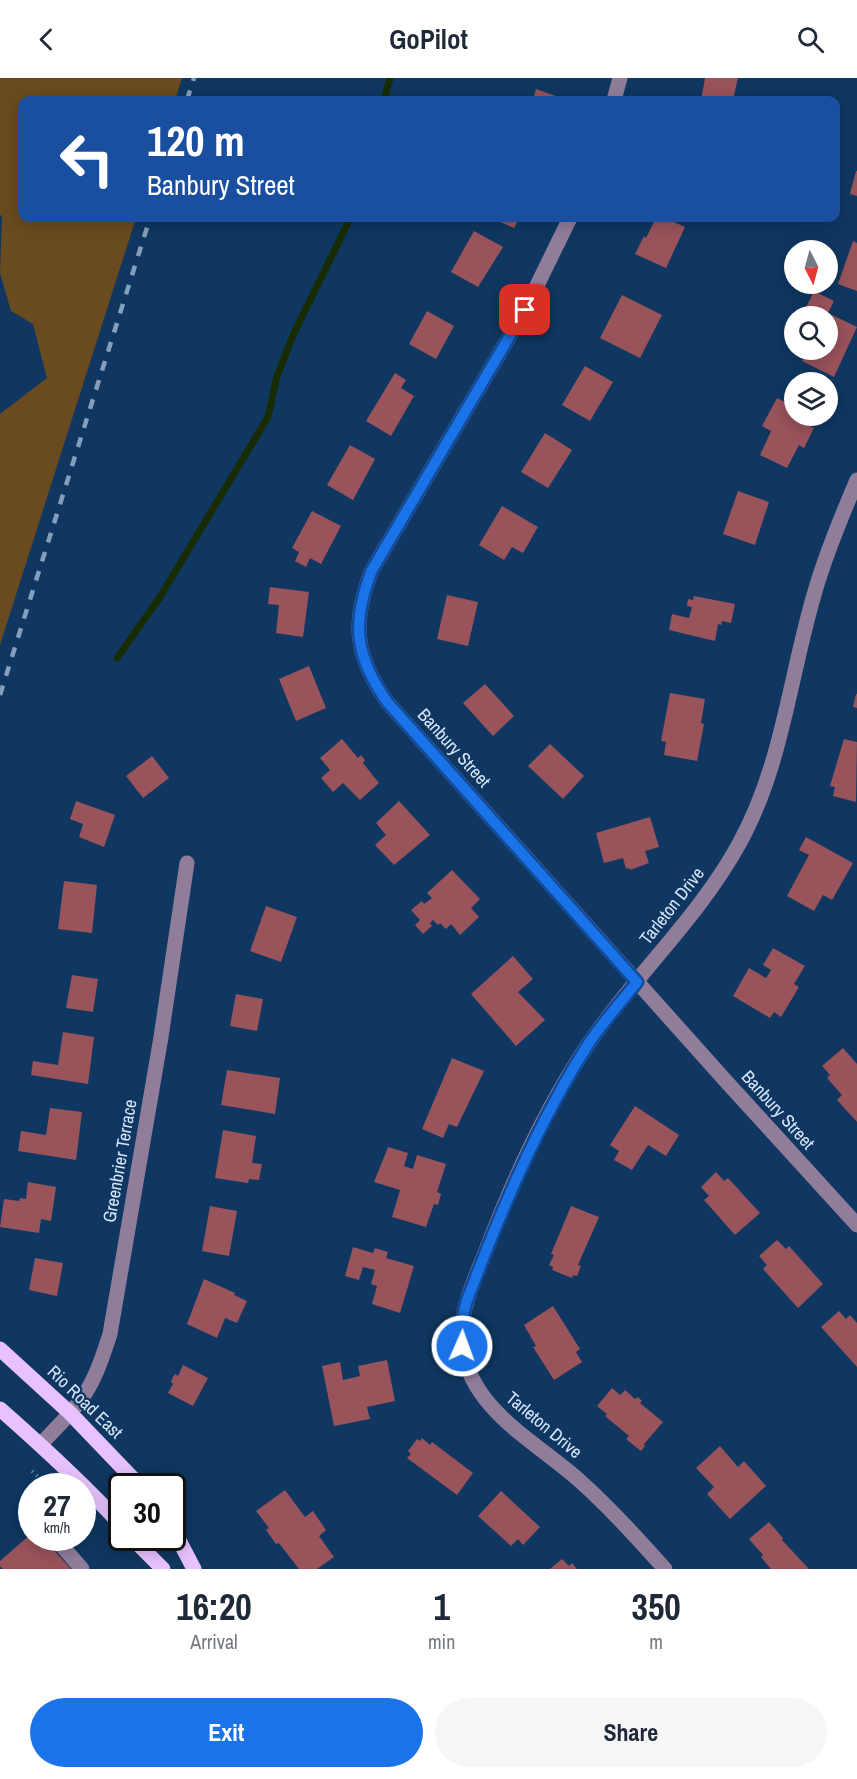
<!DOCTYPE html>
<html lang="en">
<head>
<meta charset="utf-8">
<style>
	body { margin:0; font-family:"Archivo Narrow",sans-serif; background:#f6f6f7; color:#1f2937; height:100vh; display:flex; flex-direction:column; font-size:22px; white-space:nowrap }
	* { box-sizing:border-box; margin:0 }
	p { font-size:20px; color:#747a83 }
	.icon { flex:none; width:33px; height:33px; fill:none; stroke:currentColor; stroke-width:2; stroke-linecap:round; stroke-linejoin:round }
	.map { position:relative; height:1491px; overflow:hidden }
	.side { display:flex; flex-direction:column; background:#fff; flex:1 }
	.side>* { flex:none }
	.banner { position:absolute; left:18px; top:18px; width:822px; height:126px; border-radius:12px; box-shadow:0 3px 15px #0003; background:#1a4fa0; color:#fff; overflow:hidden }
	.needle { width:39px; rotate:174deg }
	.fabs { position:absolute; left:784px; top:162px; display:grid; gap:12px }
	.fabs a { display:grid; place-items:center; width:54px; height:54px; border-radius:50%; background:#fff; box-shadow:0 3px 15px #0003; font-size:30px }
	.speed { position:absolute; left:18px; top:1395px; display:flex; gap:12px; font-size:30px; font-weight:700; text-align:center }
	.speed>* { display:grid; place-content:center; width:78px; height:78px; border-radius:50%; background:#fff; box-shadow:0 3px 15px #0003; line-height:1 }
	.speed small { font-size:15px; font-weight:400 }
	.speed .limit { border:3px solid #111; border-radius:9px; background:#fff; color:#111 }
	.pin { position:absolute; display:grid; place-items:center; width:51px; height:51px; color:#fff; margin:-26px; border-radius:12px; box-shadow:0 3px 9px #0006 }
	.me { position:absolute; width:66px; margin:-33px; rotate:2deg; stroke-linejoin:round; filter:drop-shadow(0 0 4px #0008) }
	.turn { display:flex; align-items:center; gap:21px; height:126px; padding:0 30px; font-size:27px }
	.turn .icon { width:78px; height:78px; stroke-width:2.5 }
	.turn b { display:block; font-size:42px; line-height:51px }
	.eta { display:flex; justify-content:space-evenly; align-items:center; height:102px; text-align:center }
	.eta b { font-size:36px; font-weight:800; line-height:42px }
	.cta { display:flex; gap:12px; margin-top:auto; padding:12px 30px }
	.cta a { flex:1; height:69px; border-radius:36px; background:#1a73e8; color:#fff; font-size:24px; font-weight:800; line-height:69px; text-align:center }
	.cta a+a { background:#f6f6f7; color:#1f2937 }
	header { display:flex; justify-content:space-between; align-items:center; height:78px; padding:0 30px; background:#fff; font-size:27px; font-weight:800 }
	.map>svg:first-child { display:block }
	.green { fill:#6a4b1f }
	.lines { fill:none; stroke-linecap:round; stroke-linejoin:round }
	.stream { stroke:#172d01; stroke-width:7 }
	.building { fill:#99535b }
	.path { stroke:#6280a0; stroke-width:4; stroke-dasharray:1.5 4.5; stroke-linecap:butt }
	.minor { stroke:#8f7d9a; stroke-width:15 }
	.major { stroke:#e8c2fe; stroke-width:15 }
	.rail { stroke:#849ebb; stroke-width:4.5; stroke-dasharray:10 10; stroke-linecap:butt }
	.route-casing { stroke:#114b97; stroke-width:15 }
	.route { stroke:#1a73e8; stroke-width:10 }
	.labels { text-anchor:middle; stroke-width:4.5; stroke-linejoin:round; paint-order:stroke }
	.street-label { font-size:18px; fill:#d5e5f9; stroke:#0f3761 }
</style>
</head>
<body>
<header><svg class="icon" aria-label="back" viewBox="0 0 24 24"><path d="M15 5l-7 7 7 7"/></svg>GoPilot<svg class="icon" aria-label="search" viewBox="0 0 24 24"><circle cx="10" cy="10" r="6"/><path d="M15 15l6 6"/></svg></header>
<div class="map">
<svg width="857" height="1491" viewBox="0 0 857 1491">
	<rect width="100%" height="100%" fill="#0f3761"/>
	<!-- green -->
	<polygon class="green" points="0,0 182,0 175,22 22,22 22,140 136,140 0,567 0,336 47,300 33,246 11,233 0,195 2,138 0,137"/>
	<g class="lines">
		<!-- stream -->
		<g class="stream">
			<polyline points="384,22 390,0"/>
			<polyline points="117,580 160,519 268,339 277,298 294,255 346,149 349,140"/>
		</g>
	</g>
	<!-- building -->
	<g class="building">
		<polygon points="705,0 738,0 733,22 701,22"/>
		<polygon points="536,11 567,22 533,22"/>
		<polygon points="856,93 857,93 857,118 850,116"/>
		<polygon points="491,140 519,140 514,150"/>
		<polygon points="656,140 665,140 685,149 666,190 635,176 644,158 646,160"/>
		<polygon points="474,153 503,169 478,209 451,194"/>
		<polygon points="853,163 857,165 857,213 838,206"/>
		<polygon points="814,213 834,223 828,235 857,249 834,299 802,283 808,272 828,272 828,238 802,238"/>
		<polygon points="622,217 662,237 640,280 600,260"/>
		<polygon points="427,233 454,248 436,281 409,266"/>
		<polygon points="585,288 613,304 590,343 562,327"/>
		<polygon points="395,295 406,302 401,310 414,318 391,358 366,343"/>
		<polygon points="777,320 795,329 795,338 809,338 805,346 814,350 804,370 799,367 787,390 760,377 771,353 762,348"/>
		<polygon points="545,355 572,372 548,410 521,394"/>
		<polygon points="350,367 375,381 353,422 327,407"/>
		<polygon points="738,413 769,424 755,467 723,456"/>
		<polygon points="502,428 538,449 523,475 512,469 504,482 479,467"/>
		<polygon points="312,433 341,448 321,486 310,480 306,489 295,483 299,474 292,470"/>
		<polygon points="270,509 309,514 303,559 276,555 279,527 268,526"/>
		<polygon points="447,517 478,524 468,568 437,561"/>
		<polygon points="694,518 735,526 731,545 722,543 721,547 718,546 715,563 669,552 672,536 689,540 692,529 687,528 688,521 693,522"/>
		<polygon points="309,588 326,630 296,643 279,601"/>
		<polygon points="485,606 514,638 493,658 463,625"/>
		<polygon points="670,615 705,621 701,645 704,646 697,683 664,677 666,664 661,663"/>
		<polygon points="856,616 857,616 857,630 853,629"/>
		<polygon points="342,661 358,680 361,677 365,682 363,685 379,705 360,722 343,705 333,714 321,700 330,692 320,680"/>
		<polygon points="844,661 857,664 856,724 833,718 835,709 830,708"/>
		<polygon points="550,666 584,698 563,721 528,688"/>
		<polygon points="152,678 169,700 143,720 126,698"/>
		<polygon points="76,723 115,737 104,769 79,759 83,746 70,741"/>
		<polygon points="399,723 430,757 394,787 375,767 386,757 376,745"/>
		<polygon points="650,739 659,769 645,773 649,785 630,792 629,790 626,791 623,780 604,785 596,755"/>
		<polygon points="806,759 853,785 832,822 823,817 814,833 787,818 809,777 799,772"/>
		<polygon points="452,792 480,821 471,830 479,839 460,857 451,846 446,851 440,845 438,847 433,842 430,845 432,848 423,856 415,847 420,842 411,832 422,823 424,826 432,820 427,815"/>
		<polygon points="64,803 97,807 92,855 58,851"/>
		<polygon points="266,828 297,839 281,884 250,873"/>
		<polygon points="773,870 805,888 794,906 799,909 781,939 774,934 770,940 733,918 749,890 766,900 771,892 763,887"/>
		<polygon points="513,878 533,901 518,914 545,942 516,968 471,916"/>
		<polygon points="72,897 98,901 93,934 66,930"/>
		<polygon points="236,916 263,921 257,953 230,948"/>
		<polygon points="63,954 94,959 88,1006 31,997 33,983 58,987"/>
		<polygon points="843,970 857,986 857,1044 837,1022 842,1017 827,1000 830,997 822,988"/>
		<polygon points="452,980 484,993 457,1049 449,1046 443,1060 422,1051"/>
		<polygon points="227,992 280,1000 275,1036 221,1027"/>
		<polygon points="635,1028 679,1057 666,1078 648,1067 632,1092 614,1082 619,1073 610,1067"/>
		<polygon points="50,1030 82,1034 76,1082 18,1073 21,1053 46,1057"/>
		<polygon points="223,1052 256,1058 252,1085 262,1086 259,1102 249,1101 248,1105 215,1100"/>
		<polygon points="388,1069 408,1075 404,1088 413,1091 417,1077 446,1086 437,1114 441,1116 438,1127 434,1126 426,1149 392,1139 400,1112 374,1104"/>
		<polygon points="716,1094 724,1103 728,1100 760,1135 735,1157 704,1122 709,1118 701,1109"/>
		<polygon points="28,1104 56,1109 51,1143 41,1141 39,1155 0,1149 4,1121 19,1123 20,1120 26,1121"/>
		<polygon points="210,1128 237,1133 229,1178 202,1173"/>
		<polygon points="571,1128 599,1139 578,1187 581,1188 577,1198 573,1197 572,1200 552,1192 553,1189 549,1187 554,1177 551,1176"/>
		<polygon points="777,1162 786,1171 789,1168 823,1206 798,1230 763,1191 767,1187 759,1178"/>
		<polygon points="353,1169 373,1175 375,1170 388,1174 386,1180 414,1188 400,1235 372,1226 377,1208 371,1206 375,1192 363,1189 359,1202 345,1198"/>
		<polygon points="35,1180 63,1185 57,1218 29,1212"/>
		<polygon points="204,1201 235,1215 234,1217 247,1223 237,1245 225,1240 217,1260 187,1246"/>
		<polygon points="553,1228 580,1271 576,1274 582,1284 554,1302 533,1269 536,1268 524,1247"/>
		<polygon points="839,1233 846,1241 850,1237 857,1245 857,1289 821,1249"/>
		<polygon points="387,1282 395,1323 367,1329 370,1341 334,1348 322,1288 340,1284 343,1302 360,1298 358,1288"/>
		<polygon points="183,1287 208,1300 193,1328 168,1315 173,1306 171,1304 173,1299 175,1296 178,1298"/>
		<polygon points="612,1310 620,1317 625,1312 635,1321 638,1319 642,1323 640,1325 663,1344 644,1366 645,1368 641,1373 626,1361 629,1358 605,1338 607,1336 597,1328"/>
		<polygon points="422,1360 430,1367 432,1364 473,1395 457,1417 407,1380 411,1376 408,1373 417,1361 420,1363"/>
		<polygon points="720,1368 738,1389 744,1383 766,1408 730,1441 707,1416 714,1409 696,1390"/>
		<polygon points="285,1412 305,1439 313,1433 326,1452 319,1458 334,1479 317,1491 299,1491 279,1465 276,1466 266,1452 269,1450 256,1433"/>
		<polygon points="501,1413 540,1449 523,1467 518,1461 511,1468 478,1438"/>
		<polygon points="769,1444 783,1460 782,1462 809,1491 771,1491 761,1479 763,1477 749,1461"/>
		<polygon points="32,1455 32,1460 43,1460 71,1491 3,1491 0,1488 0,1483"/>
		<polygon points="562,1481 569,1488 572,1485 577,1491 550,1491"/>
	</g>
	<g class="lines">
		<!-- path -->
		<polyline class="path" points="32,1393 48,1408"/>
		<!-- minor -->
		<g class="minor">
			<polyline points="614,22 620,0"/>
			<path d="M570 140 525 232 372 492C351 545 355 579 388 625L724 1001 857 1147"/>
			<path d="M41 1366C58 1348 77 1330 89 1309 99 1292 104 1274 110 1256L161 959 187 785"/>
			<polyline points="55,1460 82,1491"/>
			<path d="M665 1491C638 1461 611 1431 581 1404 537 1364 471 1333 462 1268 458 1234 475 1201 487 1170 514 1099 547 1028 589 965 636 896 699 839 739 766 783 687 790 595 816 510 827 473 842 437 857 402"/>
		</g>
		<!-- major -->
		<g class="major">
			<polyline points="0,1271 70,1335 140,1408"/>
			<path d="M0 1331C42 1368 84 1406 122 1448"/>
			<polyline points="172,1449 194,1491"/>
			<polyline points="132,1460 163,1491"/>
		</g>
		<!-- rail -->
		<g class="rail">
			<polyline points="187,22 194,0"/>
			<polyline points="0,617 150,140"/>
		</g>
	</g>
	<g class="lines">
		<!-- route casing -->
		<g class="route-casing">
			<path id="route" d="M462 1268V1244L466 1225C500 1135 537 1046 589 965 603 944 621 924 637 904L388 625C355 579 351 545 372 492L525 232"/>
		</g>
		<!-- route -->
		<use href="#route" class="route"/>
	</g>
	<g class="labels">
		<!-- street labels -->
		<g class="street-label">
			<text transform="translate(454 670) rotate(48)" y="6">Banbury Street</text>
			<text transform="translate(672 828) rotate(-52)" y="6">Tarleton Drive</text>
			<text transform="translate(778 1032) rotate(48)" y="6">Banbury Street</text>
			<text transform="translate(120 1083) rotate(-80)" y="6">Greenbrier Terrace</text>
			<text transform="translate(85 1324) rotate(44)" y="6">Rio Road East</text>
			<text transform="translate(544 1347) rotate(40)" y="6">Tarleton Drive</text>
		</g>
	</g>
</svg>
<div class="fabs">
<a><svg class="needle" viewBox="-14 -14 28 28"><path d="M0-13l5 13h-10z" fill="#e53935"/><path d="M0 13l5-13h-10z" fill="#747a83"/></svg></a>
<a><svg class="icon" aria-label="search" viewBox="0 0 24 24"><circle cx="10" cy="10" r="6"/><path d="M15 15l6 6"/></svg></a>
<a><svg class="icon" aria-label="layers" viewBox="0 0 24 24"><path d="M12 4l9 5-9 5-9-5zM3 14l9 5 9-5"/></svg></a>
</div>
<div class="speed"><div>27<small>km/h</small></div><div class="limit">30</div></div>
<div class="pin" style="left:525px;top:232px;background:#d93025"><svg class="icon" aria-label="arrive" viewBox="0 0 24 24"><path d="M6 21V4h12l-3 4 3 4H6"/></svg></div>
<svg class="me" style="left:462px;top:1268px" viewBox="-20 -20 40 40"><circle r="17" fill="#1a73e8" stroke="#fff" stroke-width="3"/><path d="M0-11L8 9 0 5-8 9z" fill="#fff"/></svg>
<div class="banner">
<div class="turn"><svg class="icon" aria-label="left" viewBox="0 0 24 24"><path d="M17 20v-9H6M10 6l-5 5 5 5"/></svg><div><b>120 m</b>Banbury Street</div></div>
</div>
</div>
<section class="side">
<div class="eta">
<div><b>16:20</b><p>Arrival</p></div>
<div><b>1</b><p>min</p></div>
<div><b>350</b><p>m</p></div>
</div>
<div class="cta"><a>Exit</a><a>Share</a></div>
</section>
</body>
</html>
